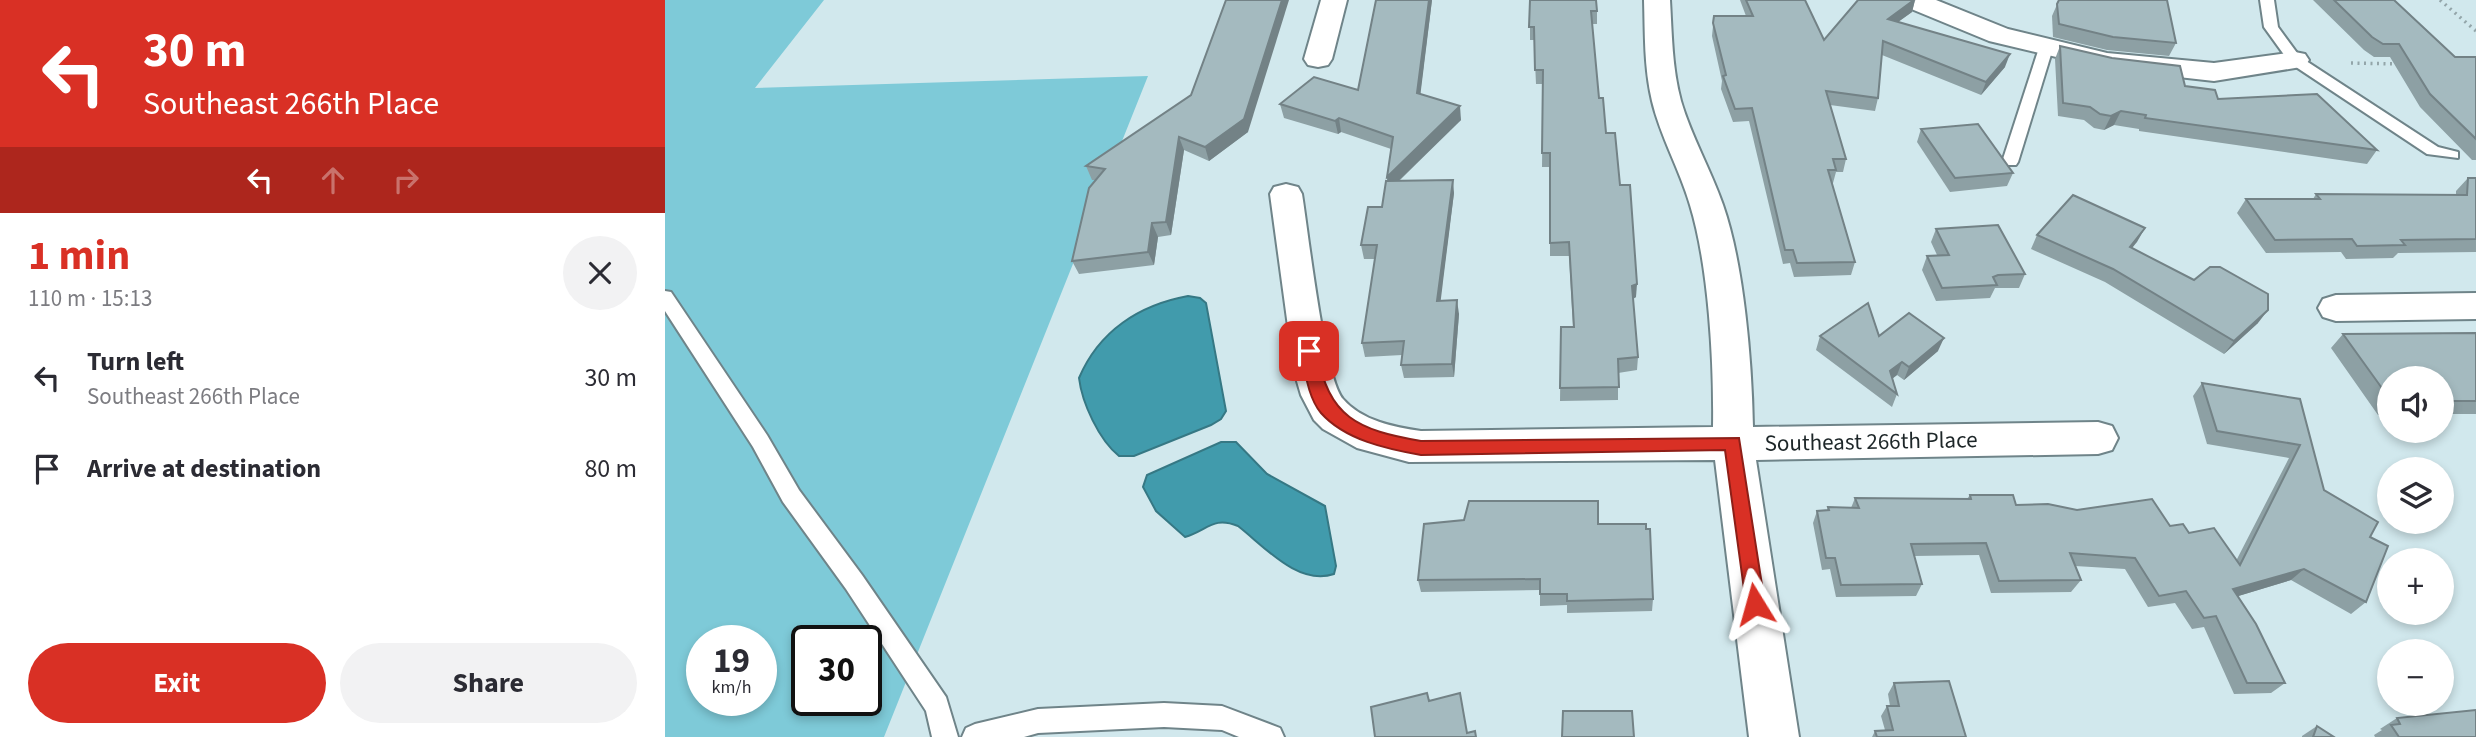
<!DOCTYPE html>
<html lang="en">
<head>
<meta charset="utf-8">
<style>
	body { margin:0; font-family:"Source Sans 3",sans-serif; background:#f2f2f3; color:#2b2b33; height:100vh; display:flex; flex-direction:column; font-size:26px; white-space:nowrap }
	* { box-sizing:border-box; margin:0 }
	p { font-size:23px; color:#7c7c81 }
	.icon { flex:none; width:38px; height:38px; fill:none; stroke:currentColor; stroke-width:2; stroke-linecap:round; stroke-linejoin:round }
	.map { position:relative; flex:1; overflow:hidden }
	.details { display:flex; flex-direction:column; background:#fff; width:665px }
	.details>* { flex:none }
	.banner { background:#d93025; color:#fff; overflow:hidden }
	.tools { position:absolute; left:1712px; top:366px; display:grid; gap:14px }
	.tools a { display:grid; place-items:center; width:77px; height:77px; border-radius:50%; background:#fff; box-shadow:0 4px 10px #0003; font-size:35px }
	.speed { position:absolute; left:21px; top:625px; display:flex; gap:14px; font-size:35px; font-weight:700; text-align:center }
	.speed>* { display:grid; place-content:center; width:91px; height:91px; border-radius:50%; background:#fff; box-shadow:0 4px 10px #0003; line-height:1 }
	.speed small { font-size:18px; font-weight:400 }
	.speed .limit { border:4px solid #111; border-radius:10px; background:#fff; color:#111 }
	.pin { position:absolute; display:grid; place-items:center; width:60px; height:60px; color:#fff; margin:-30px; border-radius:14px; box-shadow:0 4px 10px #0006 }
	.me { position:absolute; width:77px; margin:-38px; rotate:352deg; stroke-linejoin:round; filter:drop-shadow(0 0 5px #0008) }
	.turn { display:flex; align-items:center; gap:24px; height:147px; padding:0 28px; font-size:32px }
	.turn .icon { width:91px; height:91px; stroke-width:2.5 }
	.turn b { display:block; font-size:49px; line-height:60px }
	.lanes { display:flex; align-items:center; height:66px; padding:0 28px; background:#0003; justify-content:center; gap:35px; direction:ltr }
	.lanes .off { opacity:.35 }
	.round { display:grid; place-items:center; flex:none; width:74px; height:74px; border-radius:37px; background:#f2f2f3 }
	.summary { display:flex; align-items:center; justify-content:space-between; height:119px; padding:0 28px }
	h1 { font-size:42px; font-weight:700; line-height:52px; color:#d93025 }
	.button { display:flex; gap:14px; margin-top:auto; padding:14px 28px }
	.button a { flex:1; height:80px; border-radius:42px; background:#d93025; color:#fff; font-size:28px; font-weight:700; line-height:80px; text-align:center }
	.button a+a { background:#f2f2f3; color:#2b2b33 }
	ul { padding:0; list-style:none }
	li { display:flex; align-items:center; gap:21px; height:91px; padding:0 28px }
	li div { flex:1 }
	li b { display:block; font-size:26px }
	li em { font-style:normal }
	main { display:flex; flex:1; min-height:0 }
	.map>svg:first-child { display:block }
	.green { fill:#7ecad8; fill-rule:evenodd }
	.water { fill:#419bac; stroke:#367884; stroke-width:2 }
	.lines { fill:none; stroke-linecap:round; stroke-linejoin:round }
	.service-casing { stroke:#6f8489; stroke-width:4 }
	.minor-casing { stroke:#6f8489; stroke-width:4 }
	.path { stroke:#93a5a9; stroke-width:3.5; stroke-dasharray:2 4.5; stroke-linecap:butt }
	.service { fill:#fff; fill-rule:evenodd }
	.minor { fill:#fff; fill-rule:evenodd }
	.wall { fill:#8da0a4 }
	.shaded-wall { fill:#738286 }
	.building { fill:#a4babf; stroke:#738286; stroke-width:2 }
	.route { fill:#d93025; stroke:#8d1f18; stroke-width:2 }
	.labels { text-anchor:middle; stroke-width:6; stroke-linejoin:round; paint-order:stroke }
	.street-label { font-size:23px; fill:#1d2628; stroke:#fff }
</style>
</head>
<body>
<main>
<section class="details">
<div class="banner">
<div class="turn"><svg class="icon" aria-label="left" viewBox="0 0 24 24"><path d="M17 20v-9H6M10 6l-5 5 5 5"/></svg><div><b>30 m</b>Southeast 266th Place</div></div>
<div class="lanes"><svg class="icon" aria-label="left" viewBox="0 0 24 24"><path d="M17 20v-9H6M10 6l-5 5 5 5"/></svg><svg class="icon off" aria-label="ahead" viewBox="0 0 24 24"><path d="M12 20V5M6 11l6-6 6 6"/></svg><svg class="icon off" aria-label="right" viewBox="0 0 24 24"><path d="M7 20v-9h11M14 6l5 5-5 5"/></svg></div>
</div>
<div class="summary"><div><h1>1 min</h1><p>110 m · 15:13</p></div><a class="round"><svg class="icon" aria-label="close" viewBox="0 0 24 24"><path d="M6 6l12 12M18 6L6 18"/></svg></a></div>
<ul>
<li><svg class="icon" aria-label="left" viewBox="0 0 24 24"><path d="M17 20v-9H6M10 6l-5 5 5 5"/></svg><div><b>Turn left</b><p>Southeast 266th Place</p></div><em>30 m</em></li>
<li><svg class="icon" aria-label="arrive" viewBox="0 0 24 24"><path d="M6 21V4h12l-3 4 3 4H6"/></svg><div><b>Arrive at destination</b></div><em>80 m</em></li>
</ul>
<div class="button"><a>Exit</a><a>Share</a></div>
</section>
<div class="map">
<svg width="1811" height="737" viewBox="0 0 1811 737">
	<rect width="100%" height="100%" fill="#d1e8ed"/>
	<!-- green -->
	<path class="green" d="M0 0H159L90 88 483 76 219 737H0ZM37 640H96V700H37ZM142 640H201V700H142Z"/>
	<!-- water -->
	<g class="water">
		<path d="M523 296 535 298 541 303 561 411 556 419 546 425 469 456H454C434 440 417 403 414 378 434 331 474 305 523 296Z"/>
		<path d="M556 442H571L602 474 660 506 671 566 669 574C633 586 600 547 573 526 548 516 543 530 520 537L491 511 478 487 482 475Z"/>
	</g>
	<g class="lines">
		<!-- service casing -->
		<g class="service-casing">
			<g id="service">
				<polygon points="1595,0 1609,0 1613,27 1635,57 1773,147 1793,152 1793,158 1762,154 1625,63 1599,27"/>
				<polygon points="1381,44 1388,48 1353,162 1351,165 1339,165 1337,162 1374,48"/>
				<polygon points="0,291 6,292 102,435 134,490 197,575 281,697 293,737 267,737 261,711 181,589 118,502 88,447 0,311"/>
				<polygon points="499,703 557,706 615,728 619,737 574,737 557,730 499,727 373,733 359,737 297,737 301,728 310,724 373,709"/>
			</g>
		</g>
		<!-- minor casing -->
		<g class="minor-casing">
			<g id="minor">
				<polygon points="656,0 682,0 667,59 663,65 653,67 643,65 639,59"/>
				<path d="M979 0H1005C1007 34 1007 68 1016 101 1026 136 1046 170 1058 205 1079 265 1087 363 1088 427L1433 422 1447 426 1453 438 1447 450 1433 454 1091 460 1134 737H1084L1050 460 744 462 692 448 658 429 649 420 636 395 629 371 605 194 609 187 621 184 633 187 637 194C643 230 659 377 678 399 697 421 729 427 756 431L1048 427C1049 363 1044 267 1025 205 1015 170 995 136 987 101 979 67 980 34 979 0Z"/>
				<polygon points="1235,0 1271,0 1343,29 1442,53 1549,63 1630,52 1640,54 1644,60 1640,66 1630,68 1549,81 1442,69 1324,41 1239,6"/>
				<polygon points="1811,293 1811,319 1671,321 1658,317 1653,308 1658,299 1671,295"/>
			</g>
		</g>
		<!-- path -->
		<g class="path">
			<polyline points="1775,0 1811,31"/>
			<polyline points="1686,63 1733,64"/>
		</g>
		<!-- service -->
		<use href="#service" class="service"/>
		<!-- minor -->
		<use href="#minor" class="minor"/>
	</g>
	<!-- wall -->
	<g class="wall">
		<polygon points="767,0 755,94 796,120 734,181 789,193 775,300 794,314 789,377 739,378 736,365 737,355 700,357 697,343 710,259 699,259 696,245 717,207 722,181 722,177 726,149 676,132 673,134 619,118 615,104 693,90"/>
		<polygon points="865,0 932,11 932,24 927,24 934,98 941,133 955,185 971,297 968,299 973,357 972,370 953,373 953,400 895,401 896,327 908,327 904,256 885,256 885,167 877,167 878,84 871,84 869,40 865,40"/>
		<polygon points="1075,0 1140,0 1159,40 1250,0 1247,12 1233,22 1340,67 1316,95 1217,55 1213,98 1210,111 1165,105 1181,159 1178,172 1171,172 1168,183 1167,183 1190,262 1186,275 1129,277 1125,263 1118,264 1084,121 1068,122 1056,89 1057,81 1047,36 1049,16 1081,16"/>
		<polygon points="1394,0 1511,43 1504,56 1442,50 1388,37 1387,16"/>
		<polygon points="1648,0 1729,0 1790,57 1811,57 1811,160 1807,160 1755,107 1725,57 1709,57 1699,50"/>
		<polygon points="1395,46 1520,86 1553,99 1712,150 1702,164 1474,131 1474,129 1449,125 1439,130 1429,128 1419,120 1393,116 1390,59"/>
		<polygon points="526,95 583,132 544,161 519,150 506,235 493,237 489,265 414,274 407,261 431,180 427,180 421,166"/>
		<polygon points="1256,129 1348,173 1342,186 1285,192 1252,142"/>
		<polygon points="1803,178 1811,178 1811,252 1733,253 1728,258 1681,259 1676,252 1601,253 1572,213 1581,199 1648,199 1651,194 1791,195 1791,191"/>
		<polygon points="1480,228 1467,248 1593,323 1559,354 1440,282 1366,249 1372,235"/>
		<polygon points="1271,229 1360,274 1354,288 1330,288 1325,298 1271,301 1257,270 1262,256 1272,255 1266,242"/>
		<polygon points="1811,333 1811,414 1776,414 1776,378 1724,378 1724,414 1713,415 1666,348 1678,334"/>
		<polygon points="1155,336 1214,336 1273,351 1239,380 1232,375 1227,379 1232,394 1227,407 1151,350"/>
		<polygon points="1537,383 1635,399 1659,490 1705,537 1701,602 1686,614 1626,580 1573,596 1620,683 1606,693 1569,694 1539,627 1527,629 1510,603 1483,607 1460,569 1410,566 1416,580 1406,592 1326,593 1314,555 1249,556 1257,584 1251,596 1171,597 1165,569 1157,570 1148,523 1152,511 1162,510 1163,507 1186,508 1190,498 1302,499 1305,495 1351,505 1412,510 1505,526 1524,533 1571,561 1624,458 1542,444 1528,396"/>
		<polygon points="799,520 933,524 988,599 987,611 902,613 902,605 875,606 875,590 756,592 753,580"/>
		<polygon points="1229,683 1301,737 1207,737 1210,731 1220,730 1216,716 1222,706 1225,706 1223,694"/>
		<polygon points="1732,718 1811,737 1710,737 1709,735 1717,730 1715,729"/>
		<polygon points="1652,726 1648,737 1637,737 1637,736"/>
	</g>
	<!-- shaded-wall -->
	<g class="shaded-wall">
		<polygon points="617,0 624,0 583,132 544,161 540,147"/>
		<polygon points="764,0 767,0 754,106 752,93"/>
		<polygon points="1250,0 1247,12 1219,32 1223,19"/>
		<polygon points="1345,54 1340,67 1316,95 1321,82"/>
		<polygon points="795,106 796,120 724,190 722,177"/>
		<polygon points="1456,111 1449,125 1439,130 1446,116"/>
		<polygon points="674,118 676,132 673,134 670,121"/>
		<polygon points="514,137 519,150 506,235 501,222"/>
		<polygon points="788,180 789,193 774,314 772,301"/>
		<polygon points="487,223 493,237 489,265 483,252"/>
		<polygon points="1480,228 1472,242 1457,260 1465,247"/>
		<polygon points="972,284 971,297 966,300 967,286"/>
		<polygon points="792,300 794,314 789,377 787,364"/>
		<polygon points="1603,310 1593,323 1559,354 1569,341"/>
		<polygon points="1279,338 1273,351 1239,380 1244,367"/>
		<polygon points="1237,362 1232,375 1220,384 1225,371"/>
		<polygon points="1639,569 1626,580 1557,601 1568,589"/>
	</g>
	<!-- building -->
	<g class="building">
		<polygon points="561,0 617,0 579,119 540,147 514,137 501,222 487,223 483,252 407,261 424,188 440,169 421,166 526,95"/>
		<polygon points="711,0 764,0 752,93 795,106 722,177 728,137 674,118 670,121 615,104 649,77 693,90"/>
		<polygon points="865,0 931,0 932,11 926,11 934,98 938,98 941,133 950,133 955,185 965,185 972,284 967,286 973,357 953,359 954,387 895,388 896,327 909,327 904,242 885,243 885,153 877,153 878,70 870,70 869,27 864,27"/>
		<polygon points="1081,0 1140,0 1159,40 1193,0 1249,0 1223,19 1345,54 1321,82 1218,41 1213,98 1161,91 1181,159 1168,159 1171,170 1163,170 1190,262 1132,263 1128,250 1120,250 1087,108 1070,109 1058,76 1061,75 1048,23 1049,16 1088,16"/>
		<polygon points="1394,0 1502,0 1511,43 1448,37 1394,24 1392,4"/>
		<polygon points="1669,0 1729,0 1790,57 1811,57 1811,139 1765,94 1734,44 1718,44 1707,37"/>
		<polygon points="1395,46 1447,58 1515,66 1520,86 1550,90 1553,99 1652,94 1712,150 1480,118 1481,115 1456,111 1446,116 1435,114 1425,107 1398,103"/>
		<polygon points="1313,124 1348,173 1290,178 1256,129"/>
		<polygon points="1803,178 1811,178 1811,239 1736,240 1740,245 1692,246 1687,239 1610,240 1581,199 1655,199 1651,194 1802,195"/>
		<polygon points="788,180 772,301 792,300 787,364 736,365 739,341 697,343 712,245 696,245 703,207 717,207 721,181"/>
		<polygon points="1408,195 1480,228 1465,247 1529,280 1545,267 1555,267 1603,294 1603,310 1569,341 1448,269 1372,235"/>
		<polygon points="1333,225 1360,274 1333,275 1328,277 1332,285 1277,288 1262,256 1284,255 1271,229"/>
		<polygon points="1203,303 1214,336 1244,313 1279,338 1244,367 1237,362 1225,371 1232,394 1155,336"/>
		<polygon points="1811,333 1811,401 1776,401 1776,378 1724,378 1724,398 1678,334"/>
		<polygon points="1537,383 1635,399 1659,490 1713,522 1705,537 1723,546 1701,602 1639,569 1568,589 1591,624 1620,683 1582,683 1551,616 1539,618 1521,591 1494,596 1470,558 1405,553 1416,580 1334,581 1321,543 1246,544 1257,584 1176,585 1170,558 1161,558 1152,511 1164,510 1163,507 1194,508 1190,498 1306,499 1305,495 1348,495 1351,505 1383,504 1412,510 1487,499 1505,526 1518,524 1524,533 1549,528 1575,565 1635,445 1552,431"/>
		<polygon points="804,501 933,501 933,524 981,524 981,529 985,529 988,599 902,601 902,594 875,594 875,579 753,580 759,524 799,520"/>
		<polygon points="1284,681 1301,737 1212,737 1210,731 1228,730 1222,706 1234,706 1229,683"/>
		<polygon points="762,693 764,701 795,693 802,733 810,731 811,737 710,737 706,707"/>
		<polygon points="1811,710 1811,737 1734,737 1726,725 1735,724 1732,718"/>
		<polygon points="898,711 967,711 969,737 897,737"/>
		<polygon points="1652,726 1669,737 1648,737"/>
	</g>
	<!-- route -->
	<path class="route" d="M644 345 652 351C663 418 693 430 756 441L1074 438 1100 604 1097 610 1090 612 1084 610 1081 604 1060 450 756 455C722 449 680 440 656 413 643 398 639 370 637 351Z"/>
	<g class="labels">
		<!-- street labels -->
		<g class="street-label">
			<text transform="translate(1206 441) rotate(-1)" y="8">Southeast 266th Place</text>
		</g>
	</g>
</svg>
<div class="tools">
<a><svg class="icon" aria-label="sound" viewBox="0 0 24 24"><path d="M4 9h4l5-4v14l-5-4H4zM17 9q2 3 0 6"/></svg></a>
<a><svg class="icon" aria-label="layers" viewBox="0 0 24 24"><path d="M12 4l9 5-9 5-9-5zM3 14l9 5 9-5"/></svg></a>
<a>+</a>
<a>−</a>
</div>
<div class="speed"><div>19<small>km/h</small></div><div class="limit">30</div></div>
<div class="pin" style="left:644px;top:351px;background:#d93025"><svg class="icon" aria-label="arrive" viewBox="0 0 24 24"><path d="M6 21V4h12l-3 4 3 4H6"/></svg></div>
<svg class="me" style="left:1090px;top:604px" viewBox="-20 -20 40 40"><path d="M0-17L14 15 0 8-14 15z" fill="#d93025" stroke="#fff" stroke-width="4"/></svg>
</div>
</main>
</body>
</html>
